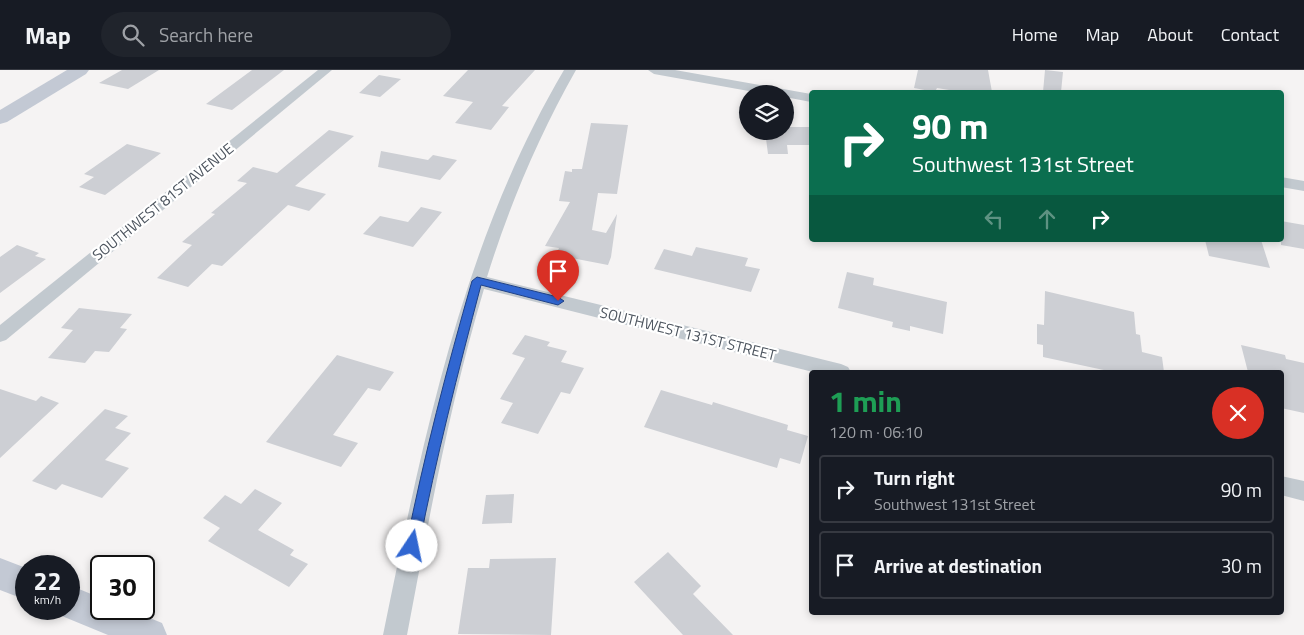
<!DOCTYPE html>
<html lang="en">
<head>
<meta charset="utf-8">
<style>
	body { margin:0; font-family:"Titillium Web",sans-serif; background:#20242c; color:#f1f3f6; height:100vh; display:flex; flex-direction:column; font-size:19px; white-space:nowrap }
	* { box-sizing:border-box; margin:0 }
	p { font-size:16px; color:#9ea1a6 }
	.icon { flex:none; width:28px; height:28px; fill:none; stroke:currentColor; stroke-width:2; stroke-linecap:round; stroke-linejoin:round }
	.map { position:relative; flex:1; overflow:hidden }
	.side { position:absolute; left:809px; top:300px; width:475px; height:245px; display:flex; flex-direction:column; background:#171b24; border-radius:5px; box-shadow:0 2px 8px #0003 }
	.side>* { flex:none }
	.guide { position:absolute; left:809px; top:20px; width:475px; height:152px; border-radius:5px; box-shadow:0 2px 8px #0003; background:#0b6e4f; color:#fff; overflow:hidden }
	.tools { position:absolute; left:739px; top:15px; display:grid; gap:10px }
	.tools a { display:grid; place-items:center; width:55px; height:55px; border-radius:50%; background:#171b24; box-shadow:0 2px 8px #0003; font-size:25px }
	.speed { position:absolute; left:15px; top:485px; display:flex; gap:10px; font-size:25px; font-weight:700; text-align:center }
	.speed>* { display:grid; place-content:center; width:65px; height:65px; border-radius:50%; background:#171b24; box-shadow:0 2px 8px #0003; line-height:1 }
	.speed small { font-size:12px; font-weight:400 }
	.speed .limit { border:2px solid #111; border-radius:8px; background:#fff; color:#111 }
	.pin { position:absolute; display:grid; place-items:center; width:42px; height:42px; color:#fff; margin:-51px -21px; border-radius:50% 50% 50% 0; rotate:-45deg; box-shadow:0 0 5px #0007 }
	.pin .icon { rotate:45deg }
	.me { position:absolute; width:55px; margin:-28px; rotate:11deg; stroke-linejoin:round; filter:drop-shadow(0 0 4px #0008) }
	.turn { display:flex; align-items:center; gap:18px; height:105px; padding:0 20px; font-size:22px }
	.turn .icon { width:65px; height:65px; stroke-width:2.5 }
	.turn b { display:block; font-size:35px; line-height:42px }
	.lanes { display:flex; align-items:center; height:48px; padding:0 20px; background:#0003; justify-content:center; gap:25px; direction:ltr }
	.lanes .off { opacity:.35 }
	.round { display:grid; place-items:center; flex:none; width:52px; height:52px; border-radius:26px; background:#20242c }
	.head { display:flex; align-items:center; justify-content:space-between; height:85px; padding:0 20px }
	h1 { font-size:30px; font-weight:700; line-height:38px; color:#1e9e55 }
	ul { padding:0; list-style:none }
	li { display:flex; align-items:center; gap:15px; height:68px; margin:0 10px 8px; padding:0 10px; border:2px solid #363941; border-radius:5px }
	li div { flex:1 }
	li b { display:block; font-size:19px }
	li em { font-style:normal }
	header { display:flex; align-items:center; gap:30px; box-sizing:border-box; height:70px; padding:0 25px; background:#171b24; border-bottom:1px solid #363941 }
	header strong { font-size:24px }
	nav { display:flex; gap:28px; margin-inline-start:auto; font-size:18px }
	.search { width:350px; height:45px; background:#20242c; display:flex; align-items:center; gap:12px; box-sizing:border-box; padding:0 18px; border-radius:28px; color:#9ea1a6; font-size:19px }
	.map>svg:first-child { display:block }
	.building { fill:#cdcfd4 }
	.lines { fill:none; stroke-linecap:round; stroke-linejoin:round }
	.street { fill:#c2c9cf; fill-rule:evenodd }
	.secondary { fill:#c3c9d4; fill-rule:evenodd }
	.route { fill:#3066d1; stroke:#1f4288 }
	.labels { text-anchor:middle; stroke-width:4.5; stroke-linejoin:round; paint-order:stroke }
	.street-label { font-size:15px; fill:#4c545e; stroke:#fff }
</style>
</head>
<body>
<header>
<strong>Map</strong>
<div class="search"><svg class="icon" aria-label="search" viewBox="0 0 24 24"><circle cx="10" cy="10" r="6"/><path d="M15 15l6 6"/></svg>Search here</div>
<nav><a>Home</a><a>Map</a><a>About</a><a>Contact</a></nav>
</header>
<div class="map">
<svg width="1304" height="565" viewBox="0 0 1304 565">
	<rect width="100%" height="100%" fill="#f5f3f3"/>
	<!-- building -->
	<g class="building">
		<polygon points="122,0 159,0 128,19 99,13"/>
		<polygon points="252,0 284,0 232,40 206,34"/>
		<polygon points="468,0 535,0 502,36 509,37 491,60 455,53 473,32 443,26"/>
		<polygon points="918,0 988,0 992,22 961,22 937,18 935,22 914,18"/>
		<polygon points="1045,0 1063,2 1061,22 1043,22"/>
		<polygon points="379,5 401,9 380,27 359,23"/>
		<polygon points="591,53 628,55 617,124 598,123 592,160 606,163 617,144 611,187 608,195 556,185 559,178 545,176 570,132 559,131 565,101 572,102 572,99 582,99"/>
		<polygon points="785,57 811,57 811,75 787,75 788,84 768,84 765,61 784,61 785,65"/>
		<polygon points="329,60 354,66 295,116 326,124 309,141 288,135 222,196 212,194 188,217 157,208 192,175 182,172 215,144 211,143 247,113 237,111 253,97 277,103"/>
		<polygon points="127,74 161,83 105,125 79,117 94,107 84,104"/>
		<polygon points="381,81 428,90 433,85 457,90 440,110 378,97"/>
		<polygon points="421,137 442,142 413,177 363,164 380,146 408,152"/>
		<polygon points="1281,151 1304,155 1304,179 1281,175"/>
		<polygon points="1205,170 1261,170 1270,198 1209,186"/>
		<polygon points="17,175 39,183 35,186 46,189 0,223 0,187"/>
		<polygon points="696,177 748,188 745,196 760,199 751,222 654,199 664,179 692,186"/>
		<polygon points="847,202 874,208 873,215 947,232 943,264 910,256 910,261 892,257 893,252 838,238"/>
		<polygon points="1045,221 1134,242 1136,264 1140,265 1142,282 1162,287 1164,302 1113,302 1043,287 1043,275 1037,274 1037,254 1044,255"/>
		<polygon points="79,238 132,244 120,258 127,259 109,282 95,281 85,293 48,288 73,260 61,258"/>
		<polygon points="525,265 550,272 547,276 567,281 561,292 584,298 570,324 561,322 538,364 501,353 513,333 500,329 525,288 512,284"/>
		<polygon points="1241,275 1285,285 1286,289 1304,293 1304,343 1281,338 1281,302 1248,302"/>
		<polygon points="337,285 394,302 380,321 368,318 333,365 358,373 341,397 266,372"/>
		<polygon points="0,319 36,331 41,326 59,333 0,388"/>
		<polygon points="661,320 712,335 713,332 788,355 787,360 808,366 800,394 780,388 777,398 644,357"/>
		<polygon points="105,339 128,346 115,358 131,363 105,390 129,398 102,428 62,414 56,420 32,411"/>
		<polygon points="255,419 282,433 258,460 294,480 290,485 308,494 289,517 208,471 220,458 203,448 225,425 241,434"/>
		<polygon points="514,424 512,453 482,454 486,425"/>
		<polygon points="668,482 701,516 693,524 733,565 683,565 634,512"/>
		<polygon points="556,488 551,565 458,564 468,498 489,498 490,489"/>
	</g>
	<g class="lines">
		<!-- street -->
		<g class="street">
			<polygon points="318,0 332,0 6,270 0,272 0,255"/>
			<path d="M564 0H576C539 65 509 136 487 207L841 294 848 297 851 302H813L484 219C450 332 429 449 407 565H383C423 370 462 173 564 0Z"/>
			<polygon points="648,0 675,0 811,24 811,32 785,27 785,24 765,24 654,4"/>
			<polygon points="1281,107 1304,111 1304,121 1281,117"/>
			<polygon points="1281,406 1304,411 1304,431 1281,425"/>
		</g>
		<!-- secondary -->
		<g class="secondary">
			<polygon points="67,0 89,0 86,4 7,52 0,54 0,40"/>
			<polygon points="0,488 26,498 26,530 0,520"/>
			<polygon points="69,515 101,528 101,539 128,539 162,553 167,565 108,565 57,544 55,539 69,539"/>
		</g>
	</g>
	<!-- route -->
	<path class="route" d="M477 207 558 227 564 231 558 235 481 215C458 302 436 388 419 476L417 480 412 482 408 480 406 476C424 386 447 298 472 211Z"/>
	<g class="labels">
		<!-- street labels -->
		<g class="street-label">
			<text transform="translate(163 132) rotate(-39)" y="5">SOUTHWEST 81ST AVENUE</text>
			<text transform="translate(688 264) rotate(14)" y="5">SOUTHWEST 131ST STREET</text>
		</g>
	</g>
</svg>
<div class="tools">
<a><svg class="icon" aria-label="layers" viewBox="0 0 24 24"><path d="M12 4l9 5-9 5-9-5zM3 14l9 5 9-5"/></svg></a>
</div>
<div class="speed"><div>22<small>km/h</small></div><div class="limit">30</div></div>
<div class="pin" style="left:558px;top:231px;background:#d93025"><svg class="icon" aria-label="arrive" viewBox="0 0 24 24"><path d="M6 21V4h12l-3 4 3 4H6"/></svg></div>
<svg class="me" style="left:412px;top:476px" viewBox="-20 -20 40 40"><circle r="19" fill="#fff"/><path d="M0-13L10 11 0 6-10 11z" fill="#3066d1"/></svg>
<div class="guide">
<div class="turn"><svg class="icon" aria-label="right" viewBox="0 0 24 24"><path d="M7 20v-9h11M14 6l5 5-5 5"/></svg><div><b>90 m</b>Southwest 131st Street</div></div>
<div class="lanes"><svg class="icon off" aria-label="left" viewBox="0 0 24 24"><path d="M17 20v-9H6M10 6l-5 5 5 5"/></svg><svg class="icon off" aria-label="ahead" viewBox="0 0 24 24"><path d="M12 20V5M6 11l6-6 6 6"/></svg><svg class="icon" aria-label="right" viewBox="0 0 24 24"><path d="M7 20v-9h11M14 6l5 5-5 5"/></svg></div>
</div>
<section class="side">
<div class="head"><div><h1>1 min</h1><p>120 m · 06:10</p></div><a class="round" style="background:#d93025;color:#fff"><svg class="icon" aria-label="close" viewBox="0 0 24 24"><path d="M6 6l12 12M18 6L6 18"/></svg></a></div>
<ul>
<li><svg class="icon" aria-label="right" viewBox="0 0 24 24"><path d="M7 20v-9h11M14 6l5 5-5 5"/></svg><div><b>Turn right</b><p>Southwest 131st Street</p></div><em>90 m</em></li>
<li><svg class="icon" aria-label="arrive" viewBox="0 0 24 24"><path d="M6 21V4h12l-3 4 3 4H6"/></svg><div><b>Arrive at destination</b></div><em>30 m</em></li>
</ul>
</section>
</div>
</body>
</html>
